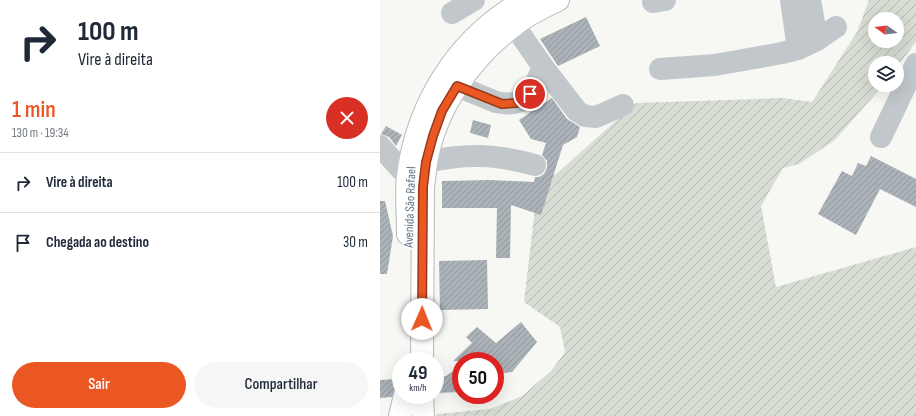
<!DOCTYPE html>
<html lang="pt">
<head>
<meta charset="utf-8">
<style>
	body { margin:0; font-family:"Sofia Sans Condensed",sans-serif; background:#f6f6f7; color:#1f2937; height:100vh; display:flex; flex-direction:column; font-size:15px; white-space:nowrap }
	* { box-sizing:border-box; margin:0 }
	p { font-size:13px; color:#747a83 }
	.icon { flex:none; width:22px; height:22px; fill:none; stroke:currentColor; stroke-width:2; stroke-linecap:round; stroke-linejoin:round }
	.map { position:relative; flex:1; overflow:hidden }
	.details { display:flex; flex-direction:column; background:#fff; width:380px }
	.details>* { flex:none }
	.guide { background:#fff; color:#1f2937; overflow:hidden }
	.needle { width:26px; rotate:284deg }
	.tools { position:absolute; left:488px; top:12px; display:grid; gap:8px }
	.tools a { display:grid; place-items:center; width:36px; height:36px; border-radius:50%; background:#fff; box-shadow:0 4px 16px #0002; font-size:20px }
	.speed { position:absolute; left:12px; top:352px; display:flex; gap:8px; font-size:20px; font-weight:700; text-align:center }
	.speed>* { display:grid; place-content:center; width:52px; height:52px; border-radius:50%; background:#fff; box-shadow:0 4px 16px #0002; line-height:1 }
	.speed small { font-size:10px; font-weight:400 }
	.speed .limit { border:6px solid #d22; background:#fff; color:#111 }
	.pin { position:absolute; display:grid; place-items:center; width:34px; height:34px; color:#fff; margin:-17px; border:2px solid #fff; border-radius:50%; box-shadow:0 1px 4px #0007 }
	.me { position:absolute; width:44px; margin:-22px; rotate:1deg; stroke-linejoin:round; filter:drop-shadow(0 0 3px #0008) }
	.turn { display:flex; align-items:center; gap:14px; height:84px; padding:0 12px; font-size:18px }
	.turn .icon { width:52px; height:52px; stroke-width:2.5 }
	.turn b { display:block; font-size:28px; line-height:34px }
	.round { display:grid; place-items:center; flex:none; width:42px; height:42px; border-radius:21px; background:#f6f6f7 }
	.summary { display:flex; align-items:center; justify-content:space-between; height:68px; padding:0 12px }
	h1 { font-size:24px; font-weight:600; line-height:30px; color:#ea5722 }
	.primary-button { display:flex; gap:8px; margin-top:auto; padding:8px 12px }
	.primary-button a { flex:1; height:46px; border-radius:24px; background:#ea5722; color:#fff; font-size:16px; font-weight:600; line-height:46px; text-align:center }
	.primary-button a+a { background:#f6f6f7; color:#1f2937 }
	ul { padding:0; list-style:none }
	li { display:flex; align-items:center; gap:12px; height:60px; padding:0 12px; border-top:1px solid #e0e1e3 }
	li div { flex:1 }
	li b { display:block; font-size:15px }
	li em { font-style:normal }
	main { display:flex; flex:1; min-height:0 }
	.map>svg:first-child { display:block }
	.garden { fill:url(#garden-furrows); fill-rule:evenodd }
	.building { fill:url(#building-hatch) }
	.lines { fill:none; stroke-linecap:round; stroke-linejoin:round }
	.major-casing { stroke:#b6babe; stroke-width:24 }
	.minor { stroke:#c2c7cb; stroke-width:22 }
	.major { stroke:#fff; stroke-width:22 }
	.route-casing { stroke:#983916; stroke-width:10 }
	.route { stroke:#ea5722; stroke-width:7 }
	.labels { text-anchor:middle; stroke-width:4; stroke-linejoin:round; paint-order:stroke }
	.street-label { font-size:13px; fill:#657787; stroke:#fff }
</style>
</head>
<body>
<main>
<section class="details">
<div class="guide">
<div class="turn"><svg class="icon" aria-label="right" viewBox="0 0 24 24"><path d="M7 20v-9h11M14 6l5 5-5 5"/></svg><div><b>100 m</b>Vire à direita</div></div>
</div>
<div class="summary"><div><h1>1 min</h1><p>130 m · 19:34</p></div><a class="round" style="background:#d93025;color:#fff"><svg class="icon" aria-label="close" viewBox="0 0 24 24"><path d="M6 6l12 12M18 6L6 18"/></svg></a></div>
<ul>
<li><svg class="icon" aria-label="right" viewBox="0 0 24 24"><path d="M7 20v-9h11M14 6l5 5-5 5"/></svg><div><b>Vire à direita</b></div><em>100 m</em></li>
<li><svg class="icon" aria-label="arrive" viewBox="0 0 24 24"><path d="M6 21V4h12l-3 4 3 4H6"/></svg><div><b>Chegada ao destino</b></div><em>30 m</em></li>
</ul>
<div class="primary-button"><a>Sair</a><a>Compartilhar</a></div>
</section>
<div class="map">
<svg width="536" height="416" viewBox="0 0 536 416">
	<defs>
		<pattern id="garden-furrows" width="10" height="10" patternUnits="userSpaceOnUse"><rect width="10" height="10" fill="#d7ddd3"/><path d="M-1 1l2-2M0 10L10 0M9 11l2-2" fill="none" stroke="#b2b8b1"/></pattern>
		<pattern id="building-hatch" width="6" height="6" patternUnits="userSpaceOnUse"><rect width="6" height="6" fill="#abb3b9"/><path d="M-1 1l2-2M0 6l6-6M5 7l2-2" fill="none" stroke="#8f969c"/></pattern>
	</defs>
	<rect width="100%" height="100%" fill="#f7f8f4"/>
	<!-- garden -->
	<path class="garden" d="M489 0H536V42L517 67V63H495V85H503L500 89 455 140 419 164 403 168 381 206 396 287 536 247V416H56V414L110 409 142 396 171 371 185 352 180 327 144 302 157 191 256 103 403 98 432 102 477 32ZM495 19H517V41H495Z"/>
	<!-- building -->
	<g class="building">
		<polygon points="206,17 220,46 178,66 160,39"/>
		<polygon points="172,98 187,119 200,127 197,137 183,145 161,215 131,205 130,258 116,258 117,208 62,208 62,181 110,180 154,182 155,177 159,177 164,174 167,168 167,161 162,155 166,143 151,139 139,120"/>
		<polygon points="93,120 111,125 108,138 90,133"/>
		<polygon points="6,126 22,135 16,146 9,137 1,134"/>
		<polygon points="491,156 536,179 536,207 500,189 476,235 438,214 462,171 472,176 478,163 486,166"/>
		<polygon points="0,201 5,201 13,236 7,274 0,274"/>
		<polygon points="107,260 108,309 60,310 59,261"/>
		<polygon points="141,322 157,342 132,372 115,374 115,361 73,361 92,343 86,337 97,327 116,343"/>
		<polygon points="81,366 81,392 55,393 55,377 66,376"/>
		<polygon points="15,379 15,388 12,397 0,398 0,380"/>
	</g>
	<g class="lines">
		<!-- major casing -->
		<g class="major-casing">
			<g id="major">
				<path d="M28 234C28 215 26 195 28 176 36 113 68 55 119 17 128 11 135 5 144 0"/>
				<path d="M42 361 43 187C44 179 45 171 46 163 55 108 90 59 133 26 146 15 163 7 178 0"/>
				<polyline points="42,395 43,416"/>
				<polyline points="20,416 25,395"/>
			</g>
		</g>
		<!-- minor -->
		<g class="minor">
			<polyline points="411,0 418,49"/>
			<polyline points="430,0 437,40"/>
			<polyline points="273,2 285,0"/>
			<polyline points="72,13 94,0"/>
			<polyline points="163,67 197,111 205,116 216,117 243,105"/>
			<polyline points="280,69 335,65 402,53 418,49 437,40 456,27"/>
			<path d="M77 86 116 102C149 109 152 91 163 67L134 25"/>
			<polyline points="501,137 536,64"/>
			<polyline points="0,146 28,177"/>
			<path d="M46 162C87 153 115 154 155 165"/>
		</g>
		<!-- major -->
		<use href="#major" class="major"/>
	</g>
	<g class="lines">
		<!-- route casing -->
		<g class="route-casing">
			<polyline id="route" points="42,319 43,187 46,162 53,136 62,111 77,86 122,104 136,103 150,94"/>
		</g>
		<!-- route -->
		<use href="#route" class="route"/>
	</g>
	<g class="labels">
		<!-- street labels -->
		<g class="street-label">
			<text transform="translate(29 207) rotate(-88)" y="5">Avenida São Rafael</text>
		</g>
	</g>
</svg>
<div class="tools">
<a><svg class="needle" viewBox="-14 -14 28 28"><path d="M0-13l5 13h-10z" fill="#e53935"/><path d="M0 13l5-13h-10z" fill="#747a83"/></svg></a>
<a><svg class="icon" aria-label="layers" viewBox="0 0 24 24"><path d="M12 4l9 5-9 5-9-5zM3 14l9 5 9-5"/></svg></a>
</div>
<div class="speed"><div>49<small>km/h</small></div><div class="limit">50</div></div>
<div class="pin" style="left:150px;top:94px;background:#d93025"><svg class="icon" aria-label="arrive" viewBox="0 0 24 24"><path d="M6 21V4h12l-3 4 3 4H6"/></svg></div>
<svg class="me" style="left:42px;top:319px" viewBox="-20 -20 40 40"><circle r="19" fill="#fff"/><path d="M0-13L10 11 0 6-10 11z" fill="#ea5722"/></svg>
</div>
</main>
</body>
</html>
